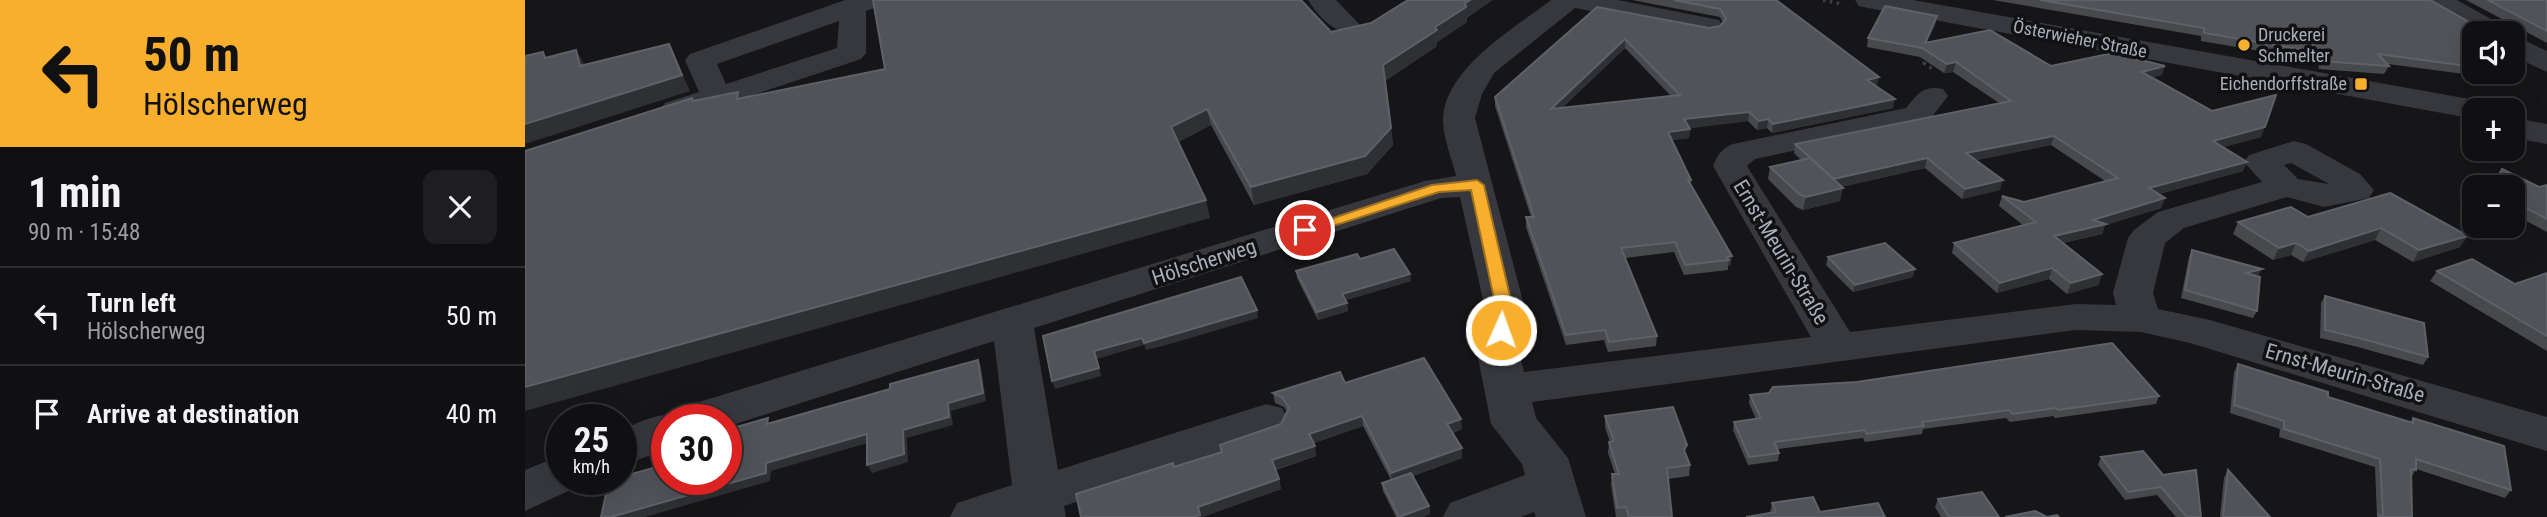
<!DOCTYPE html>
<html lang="en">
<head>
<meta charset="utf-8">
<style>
	body { margin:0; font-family:"Roboto Condensed",sans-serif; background:#1e1e20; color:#f1f3f6; height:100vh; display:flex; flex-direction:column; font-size:26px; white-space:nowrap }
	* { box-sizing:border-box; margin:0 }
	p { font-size:23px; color:#9c9d9f }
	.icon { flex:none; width:38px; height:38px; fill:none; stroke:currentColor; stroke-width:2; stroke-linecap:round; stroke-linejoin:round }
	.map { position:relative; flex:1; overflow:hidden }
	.side { display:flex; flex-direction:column; background:#101012; width:525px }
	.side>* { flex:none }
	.hud { background:#f8af2e; color:#111; overflow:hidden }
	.buttons { position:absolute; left:1937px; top:21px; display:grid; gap:14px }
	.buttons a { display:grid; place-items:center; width:63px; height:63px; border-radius:14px; background:#101012; box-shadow:0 7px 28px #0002,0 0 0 2px #303032; font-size:35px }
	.speed { position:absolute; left:21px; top:404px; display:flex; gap:14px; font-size:35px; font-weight:700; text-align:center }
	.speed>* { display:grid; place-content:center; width:91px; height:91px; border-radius:50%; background:#101012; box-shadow:0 7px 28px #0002,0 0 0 2px #303032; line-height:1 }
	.speed small { font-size:18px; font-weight:400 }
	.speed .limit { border:10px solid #d22; background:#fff; color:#111 }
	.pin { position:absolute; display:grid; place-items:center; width:60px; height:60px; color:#fff; margin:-30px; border:4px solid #fff; border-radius:50%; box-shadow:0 2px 7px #0007 }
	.me { position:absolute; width:77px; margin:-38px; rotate:2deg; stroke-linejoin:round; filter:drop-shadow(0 0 5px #0008) }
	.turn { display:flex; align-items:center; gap:24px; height:147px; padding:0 28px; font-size:32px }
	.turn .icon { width:91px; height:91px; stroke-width:2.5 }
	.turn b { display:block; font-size:49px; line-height:60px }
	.round { display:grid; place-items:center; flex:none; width:74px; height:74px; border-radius:14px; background:#1e1e20 }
	.head { display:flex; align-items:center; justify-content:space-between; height:119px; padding:0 28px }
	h1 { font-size:42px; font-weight:700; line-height:52px }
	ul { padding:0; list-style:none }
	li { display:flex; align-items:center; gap:21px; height:98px; padding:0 28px; border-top:2px solid #303032 }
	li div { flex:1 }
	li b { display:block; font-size:26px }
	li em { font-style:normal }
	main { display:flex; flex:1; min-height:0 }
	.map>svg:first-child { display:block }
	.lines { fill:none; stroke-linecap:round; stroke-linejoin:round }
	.path { stroke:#3d3f44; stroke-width:3.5; stroke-dasharray:2.5 4.5; stroke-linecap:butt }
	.minor { fill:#37383d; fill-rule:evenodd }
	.wall { fill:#47494d; fill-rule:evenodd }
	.shaded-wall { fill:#2f3033 }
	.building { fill:#525359; stroke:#5f6168; stroke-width:2; fill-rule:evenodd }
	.route { fill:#f8af2e; stroke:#a1721e; stroke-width:2 }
	.poi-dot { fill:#f8af2e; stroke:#111113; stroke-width:2.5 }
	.labels { text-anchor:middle; stroke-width:7; stroke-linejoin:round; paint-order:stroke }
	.far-poi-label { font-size:18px; fill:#a8adb9; stroke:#111113; text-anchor:start }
	.far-street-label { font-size:18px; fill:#a8adb9; stroke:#111113 }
	.street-label { font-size:21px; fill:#a8adb9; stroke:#111113 }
</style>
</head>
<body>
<main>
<section class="side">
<div class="hud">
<div class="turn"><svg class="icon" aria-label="left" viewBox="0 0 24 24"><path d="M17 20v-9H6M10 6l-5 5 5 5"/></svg><div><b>50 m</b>Hölscherweg</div></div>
</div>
<div class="head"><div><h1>1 min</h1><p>90 m · 15:48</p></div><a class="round"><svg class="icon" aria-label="close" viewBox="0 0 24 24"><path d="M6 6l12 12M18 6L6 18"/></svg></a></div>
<ul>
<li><svg class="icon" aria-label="left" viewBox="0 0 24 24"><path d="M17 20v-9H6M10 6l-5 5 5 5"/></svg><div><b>Turn left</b><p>Hölscherweg</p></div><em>50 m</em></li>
<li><svg class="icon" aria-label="arrive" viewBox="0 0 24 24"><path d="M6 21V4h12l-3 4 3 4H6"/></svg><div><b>Arrive at destination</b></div><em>40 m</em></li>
</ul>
</section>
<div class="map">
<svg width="2022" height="517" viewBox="0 0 2022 517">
	<rect width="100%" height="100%" fill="#161618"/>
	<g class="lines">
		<!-- path -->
		<g class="path">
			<polyline points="1298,0 1317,4"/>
			<polyline points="1406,61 1399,63 1409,70"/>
		</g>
		<!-- minor -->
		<g class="minor">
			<path d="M320 0H359L355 6 341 11V53L336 59 162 117 151 120 140 117 135 110 140 103 174 92 160 60 165 54ZM314 21 312 48 201 84 192 64Z"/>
			<path d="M783 0H811L835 25 831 31C810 36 794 17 783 0Z"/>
			<path d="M1026 0H1093L1184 18 1194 20 1198 26 1194 32 1184 34 1050 8 969 73 957 94 950 118 1001 313 993 347 999 372 1286 337 1188 166C1193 154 1196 149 1208 144L1381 108C1393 93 1399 85 1418 89L1423 96 1403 122 1230 159 1222 166 1325 332 1551 304 1591 305 1588 293 1603 238 1609 230 1633 212 1737 182 1719 162 1724 155 1769 141 1781 144 1835 174 1849 190 1844 198 1799 207 1762 197 1659 228 1640 243 1628 293 1633 309 1685 320 2022 417V451L1665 343 1616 332 1551 330 1007 402 1011 418 1043 458 1061 517H1011L1009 512 996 517H918L925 503 1000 475 997 464 966 424 951 347 961 313 935 197 916 198 509 328 533 470 741 404 757 408 764 420 757 432 539 506 541 517H425L432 503 487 485 469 341 201 427V420H142V449L96 466V430C112 424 133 411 150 416L154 408 900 181 931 176C927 159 917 135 918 117 922 67 990 28 1026 0ZM1766 163 1804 184 1773 179 1759 165Z"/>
			<polygon points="1330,0 1388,0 1950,100 1961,103 1966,110 1950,110 1950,119 1343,8 1334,6"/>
			<polygon points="1899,0 1932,0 1980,27 1984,33 1950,33 1903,6"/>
			<polygon points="1988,35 2022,51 2022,72 1988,56"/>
			<polygon points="1988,118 2022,124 2022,144 1988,138"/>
			<polygon points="37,455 37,480 58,480 54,486 0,511 0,470"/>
		</g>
	</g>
	<!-- wall -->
	<g class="wall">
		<path d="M1107 0H1251L1352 86 1368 108 1247 133 1242 128 1232 130 1223 121 1165 128 1164 138 1147 140 1166 180V185L1207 256 1205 266H1203V270L1159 275 1149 252 1100 258 1132 336 1131 346 1083 352 1079 340 1041 345 1001 227V217H1006L970 106V97L1072 7 1184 28 1195 26 1198 23 1195 17ZM1100 48 1146 96 1037 108Z"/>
		<polygon points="1468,0 1905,0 1950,33 1950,72 1973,72 1970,78 1863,64 1864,66 1859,74 1794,69 1793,61 1676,41 1676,36"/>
		<polygon points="1941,0 2022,0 2022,43"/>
		<polygon points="1412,16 1410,25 1402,42 1526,66 1637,75 1628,77 1736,137 1698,147 1718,171 1634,194 1640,198 1636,208 1580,225 1577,234 1538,243 1577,274 1573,285 1542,294 1524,279 1472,293 1427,253 1429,243 1498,225 1474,206 1477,196 1499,202 1580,181 1526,145 1451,160 1475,190 1437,199 1400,168 1316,187 1315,201 1278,210 1271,207 1243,179 1245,167 1276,160 1269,153 1270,144 1474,103 1428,72 1419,73 1395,57 1342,47 1343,38"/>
		<polygon points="942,18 942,22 912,42 912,46 860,81 868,145 842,174 729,205 686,125 653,142 685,218 168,101 216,98 806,32"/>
		<polygon points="1988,50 1993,54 1988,62"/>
		<polygon points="1977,169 2014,187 2022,185 2022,232 1988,214 1988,187 1967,187"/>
		<polygon points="1865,193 1935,247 1888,262 1850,240 1778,262 1766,255 1748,260 1708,234 1713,222 1783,217"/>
		<polygon points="1667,250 1737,269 1732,276 1732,311 1728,318 1656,298 1664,257"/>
		<polygon points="1303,257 1388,277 1328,292 1301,265"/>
		<polygon points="771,271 886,281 821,300 823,311 793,320 772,278"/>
		<polygon points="1912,271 1990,284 2022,273 2022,351 1905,281"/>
		<polygon points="1800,296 1903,357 1898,365 1829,346 1795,338 1796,303"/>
		<polygon points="1713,364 1803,397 1885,422 1888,418 1986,490 1980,498 1891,469 1886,478 1887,517 1852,517 1850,467 1754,437 1755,429 1705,413 1709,372"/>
		<polygon points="820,383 937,429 928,433 937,458 888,476 904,506 905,514 898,517 871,517 858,491 857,483 866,480 838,426 789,443 791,456 751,470 754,479 756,489 677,517 556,517 649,467 696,452 695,445 756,424 762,412 759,407 750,403 748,393"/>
		<polygon points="1225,395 1634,396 1631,404 1530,418 1528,416 1485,422 1481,418 1398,429 1397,434 1340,442 1338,438 1253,449 1254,453 1253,461 1223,465 1208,430 1209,422 1231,419 1224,403"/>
		<polygon points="1080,416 1161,456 1165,465 1164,476 1143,479 1147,517 1091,517 1086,485 1087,474 1090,474 1083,453 1084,442 1085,442 1080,427"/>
		<polygon points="1576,457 1638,475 1676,517 1651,517 1632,495 1600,500 1573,465"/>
		<polygon points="1703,470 1745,517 1695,517 1699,478"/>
		<polygon points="1413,499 1474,517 1416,517 1410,507"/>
		<polygon points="1247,503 1295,512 1245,513"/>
	</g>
	<!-- shaded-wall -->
	<g class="shaded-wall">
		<polygon points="945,0 968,0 942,18 942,22 912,42 912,46 860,81 858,65 910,27"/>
		<polygon points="1412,16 1410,25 1399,49 1400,43"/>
		<polygon points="1100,39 1100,48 1026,118 1026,109"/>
		<polygon points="144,44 165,91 0,144 0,124"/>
		<polygon points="51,50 60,66 55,66"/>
		<polygon points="1431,62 1428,72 1419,73 1422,64"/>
		<polygon points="1640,66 1637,75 1614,81 1617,72"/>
		<polygon points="1354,77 1352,86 1340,89 1342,80"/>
		<polygon points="1370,99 1368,108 1247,133 1248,124"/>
		<polygon points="682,109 686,125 650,144 646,127"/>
		<polygon points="1224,112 1223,121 1158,129 1159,119"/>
		<polygon points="1243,119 1242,128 1232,130 1234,121"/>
		<polygon points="1740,127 1736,137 1684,151 1688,141"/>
		<polygon points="866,128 868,145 842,174 729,205 726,187"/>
		<polygon points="1165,129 1164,138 1142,141 1143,132"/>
		<polygon points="1529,136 1526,145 1438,163 1441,153"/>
		<polygon points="1402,158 1400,168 1307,189 1309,179"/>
		<polygon points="1722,162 1718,171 1620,198 1624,188"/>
		<polygon points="1478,180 1475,190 1437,199 1440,189"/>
		<polygon points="1318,188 1315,201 1278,210 1281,197"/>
		<polygon points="1640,198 1636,208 1580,225 1577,234 1525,246 1529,236 1568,220"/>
		<polygon points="681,200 685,218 0,411 0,387"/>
		<polygon points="1856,228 1850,240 1778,262 1784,251"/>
		<polygon points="1943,236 1935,247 1888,262 1894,250"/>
		<polygon points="1771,243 1766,255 1748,260 1754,248"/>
		<polygon points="1207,256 1205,266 1203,266 1204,260 1202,257"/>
		<polygon points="1527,268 1524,279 1472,293 1475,283"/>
		<polygon points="1390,269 1388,277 1328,292 1330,285"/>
		<polygon points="1737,269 1733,276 1717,281 1721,273"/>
		<polygon points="885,274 886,281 818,301 817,294"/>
		<polygon points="1577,274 1573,285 1542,294 1546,283"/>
		<polygon points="822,303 823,311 793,320 792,312"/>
		<polygon points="732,310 733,318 638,346 621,350 619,345 572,359 576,376 530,389 527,381 569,351 617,338"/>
		<polygon points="453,360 456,367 461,401 426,411 428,425 382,438 383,462 347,473 342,465 378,430 423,403"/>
		<polygon points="837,416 838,426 786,444 784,434"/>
		<polygon points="936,419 937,429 923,434 922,424"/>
		<polygon points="342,434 346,442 246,471 245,481 120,517 86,517 241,463"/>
		<polygon points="790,446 791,456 749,470 747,460"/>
		<polygon points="937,448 937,458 867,483 866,473"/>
		<polygon points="754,479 756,489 677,517 669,517 673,507"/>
		<polygon points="904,506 905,514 898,517 876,517"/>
	</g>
	<!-- building -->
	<g class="building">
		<polygon points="348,0 776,0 806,32 846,23 883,0 945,0 940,3 941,7 910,27 912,30 858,65 866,128 840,156 726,187 682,109 646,127 681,200 0,387 0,151 167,98 168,101 213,92 212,99 360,69"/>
		<path d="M1149 0H1251L1354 77 1342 80 1370 99 1248 124 1243 119 1234 121 1224 112 1159 119 1165 129 1143 132 1166 180H1163L1207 256 1202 257 1204 260 1160 265 1150 242 1096 248 1132 336 1084 342 1080 330 1041 335 1001 217H1009L970 97 1072 7 1184 28 1195 26 1201 19 1195 9ZM1100 39 1155 95 1026 109Z"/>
		<polygon points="1515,0 1905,0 1953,27 1965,28 1971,33 1950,33 1950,67 1853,54 1864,66 1797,61 1797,53 1679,33 1679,28"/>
		<polygon points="1963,0 2022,0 2022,31"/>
		<polygon points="1360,6 1412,16 1400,43 1465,30 1526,66 1588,53 1640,66 1617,72 1687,111 1751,95 1740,127 1688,141 1722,162 1624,188 1640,198 1568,220 1581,224 1529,236 1577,274 1546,283 1527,268 1475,283 1429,243 1511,222 1477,196 1499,202 1593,178 1529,136 1441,153 1478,180 1440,189 1402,158 1309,179 1270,144 1486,101 1431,62 1422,64 1397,48 1343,38"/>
		<polygon points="144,44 157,75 0,124 0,56 18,52 20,58 51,50 55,66"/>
		<polygon points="1285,158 1318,188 1281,197 1274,194 1245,167"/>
		<polygon points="1977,169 2014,187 2022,185 2022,219 1988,201 1988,187 1967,187"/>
		<polygon points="1865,193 1943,236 1894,250 1856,228 1784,251 1771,243 1754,248 1713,222 1766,207 1783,217"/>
		<polygon points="1360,243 1390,269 1330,285 1303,257"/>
		<polygon points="869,249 885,274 817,294 822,303 792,312 771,271 832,254 835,259"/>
		<polygon points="1667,250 1737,269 1721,273 1735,277 1732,311 1660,290"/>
		<polygon points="1947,259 1990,284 2022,273 2022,336 1912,271"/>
		<polygon points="716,277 732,310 636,338 619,343 617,338 569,351 574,368 527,381 518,336"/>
		<polygon points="1800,296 1899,323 1903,357 1834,338 1800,330"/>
		<polygon points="1587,343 1634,396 1533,410 1531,408 1487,414 1484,410 1397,422 1399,426 1342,434 1340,430 1249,442 1254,453 1224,457 1209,422 1236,418 1225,395 1244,393 1248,387 1332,382"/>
		<polygon points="899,358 936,419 922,424 937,448 866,473 837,416 784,434 790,446 747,460 754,479 673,507 675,515 669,517 556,517 551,494 648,463 649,467 697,452 695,445 756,424 764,408 757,397 748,393 815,372 820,383"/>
		<polygon points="453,360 458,393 423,403 424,417 378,430 379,454 342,465 342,434 241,463 241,473 86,517 76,517 84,480 96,480 96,477 142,464 142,480 201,480 201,447 206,446 208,428 243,418 242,424 365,389 365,384"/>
		<polygon points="1713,364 1803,392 1803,397 1888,423 1888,418 1979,446 1986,490 1891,459 1891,470 1886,469 1887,517 1855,517 1854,515 1858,517 1855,459 1759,429 1759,421 1709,405"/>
		<polygon points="1148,407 1162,445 1159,450 1165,465 1142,468 1147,517 1104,517 1101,507 1092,508 1087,474 1094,474 1084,442 1089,441 1080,416"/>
		<polygon points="1618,451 1638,475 1671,470 1676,517 1662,517 1636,487 1603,492 1576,457"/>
		<polygon points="1703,470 1736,507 1745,517 1698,517"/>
		<polygon points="886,473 904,506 874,517 857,483"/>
		<polygon points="1457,492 1474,517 1424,517 1413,499"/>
		<polygon points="1288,497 1295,512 1353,503 1360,517 1221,517 1251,512 1247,503"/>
		<polygon points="1510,511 1522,517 1532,515 1534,517 1480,517"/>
	</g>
	<!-- route -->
	<polygon class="route" points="952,180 959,185 989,313 982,334 970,334 968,330 972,313 946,190 914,192 780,235 772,230 907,185"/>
	<!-- markers -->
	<g class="poi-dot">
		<circle cx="1719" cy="45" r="7"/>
		<rect x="1829" y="77" width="14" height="14" rx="3.5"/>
	</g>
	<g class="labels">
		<!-- far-poi labels -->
		<g class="far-poi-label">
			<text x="1733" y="41">Druckerei<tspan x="1733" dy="21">Schmelter</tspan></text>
			<text x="1822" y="90" text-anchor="end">Eichendorffstraße</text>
		</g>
		<!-- far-street labels -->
		<g class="far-street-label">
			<text transform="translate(1555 39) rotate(11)" y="6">Österwieher Straße</text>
		</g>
		<!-- street labels -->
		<g class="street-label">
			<text transform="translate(1256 252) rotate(59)" y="7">Ernst-Meurin-Straße</text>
			<text transform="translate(679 262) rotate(-18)" y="7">Hölscherweg</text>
			<text transform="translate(1820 373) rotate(16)" y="7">Ernst-Meurin-Straße</text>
		</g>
	</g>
</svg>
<div class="buttons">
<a><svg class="icon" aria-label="sound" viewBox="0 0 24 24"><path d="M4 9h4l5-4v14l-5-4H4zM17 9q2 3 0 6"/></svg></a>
<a>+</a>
<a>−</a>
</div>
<div class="speed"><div>25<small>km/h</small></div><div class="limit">30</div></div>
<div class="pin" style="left:780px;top:230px;background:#d93025"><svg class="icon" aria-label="arrive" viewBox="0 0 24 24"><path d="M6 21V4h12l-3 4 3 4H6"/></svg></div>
<svg class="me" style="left:976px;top:330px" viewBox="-20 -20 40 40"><circle r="17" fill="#f8af2e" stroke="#fff" stroke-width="3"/><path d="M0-11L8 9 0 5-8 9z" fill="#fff"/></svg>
</div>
</main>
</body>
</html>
